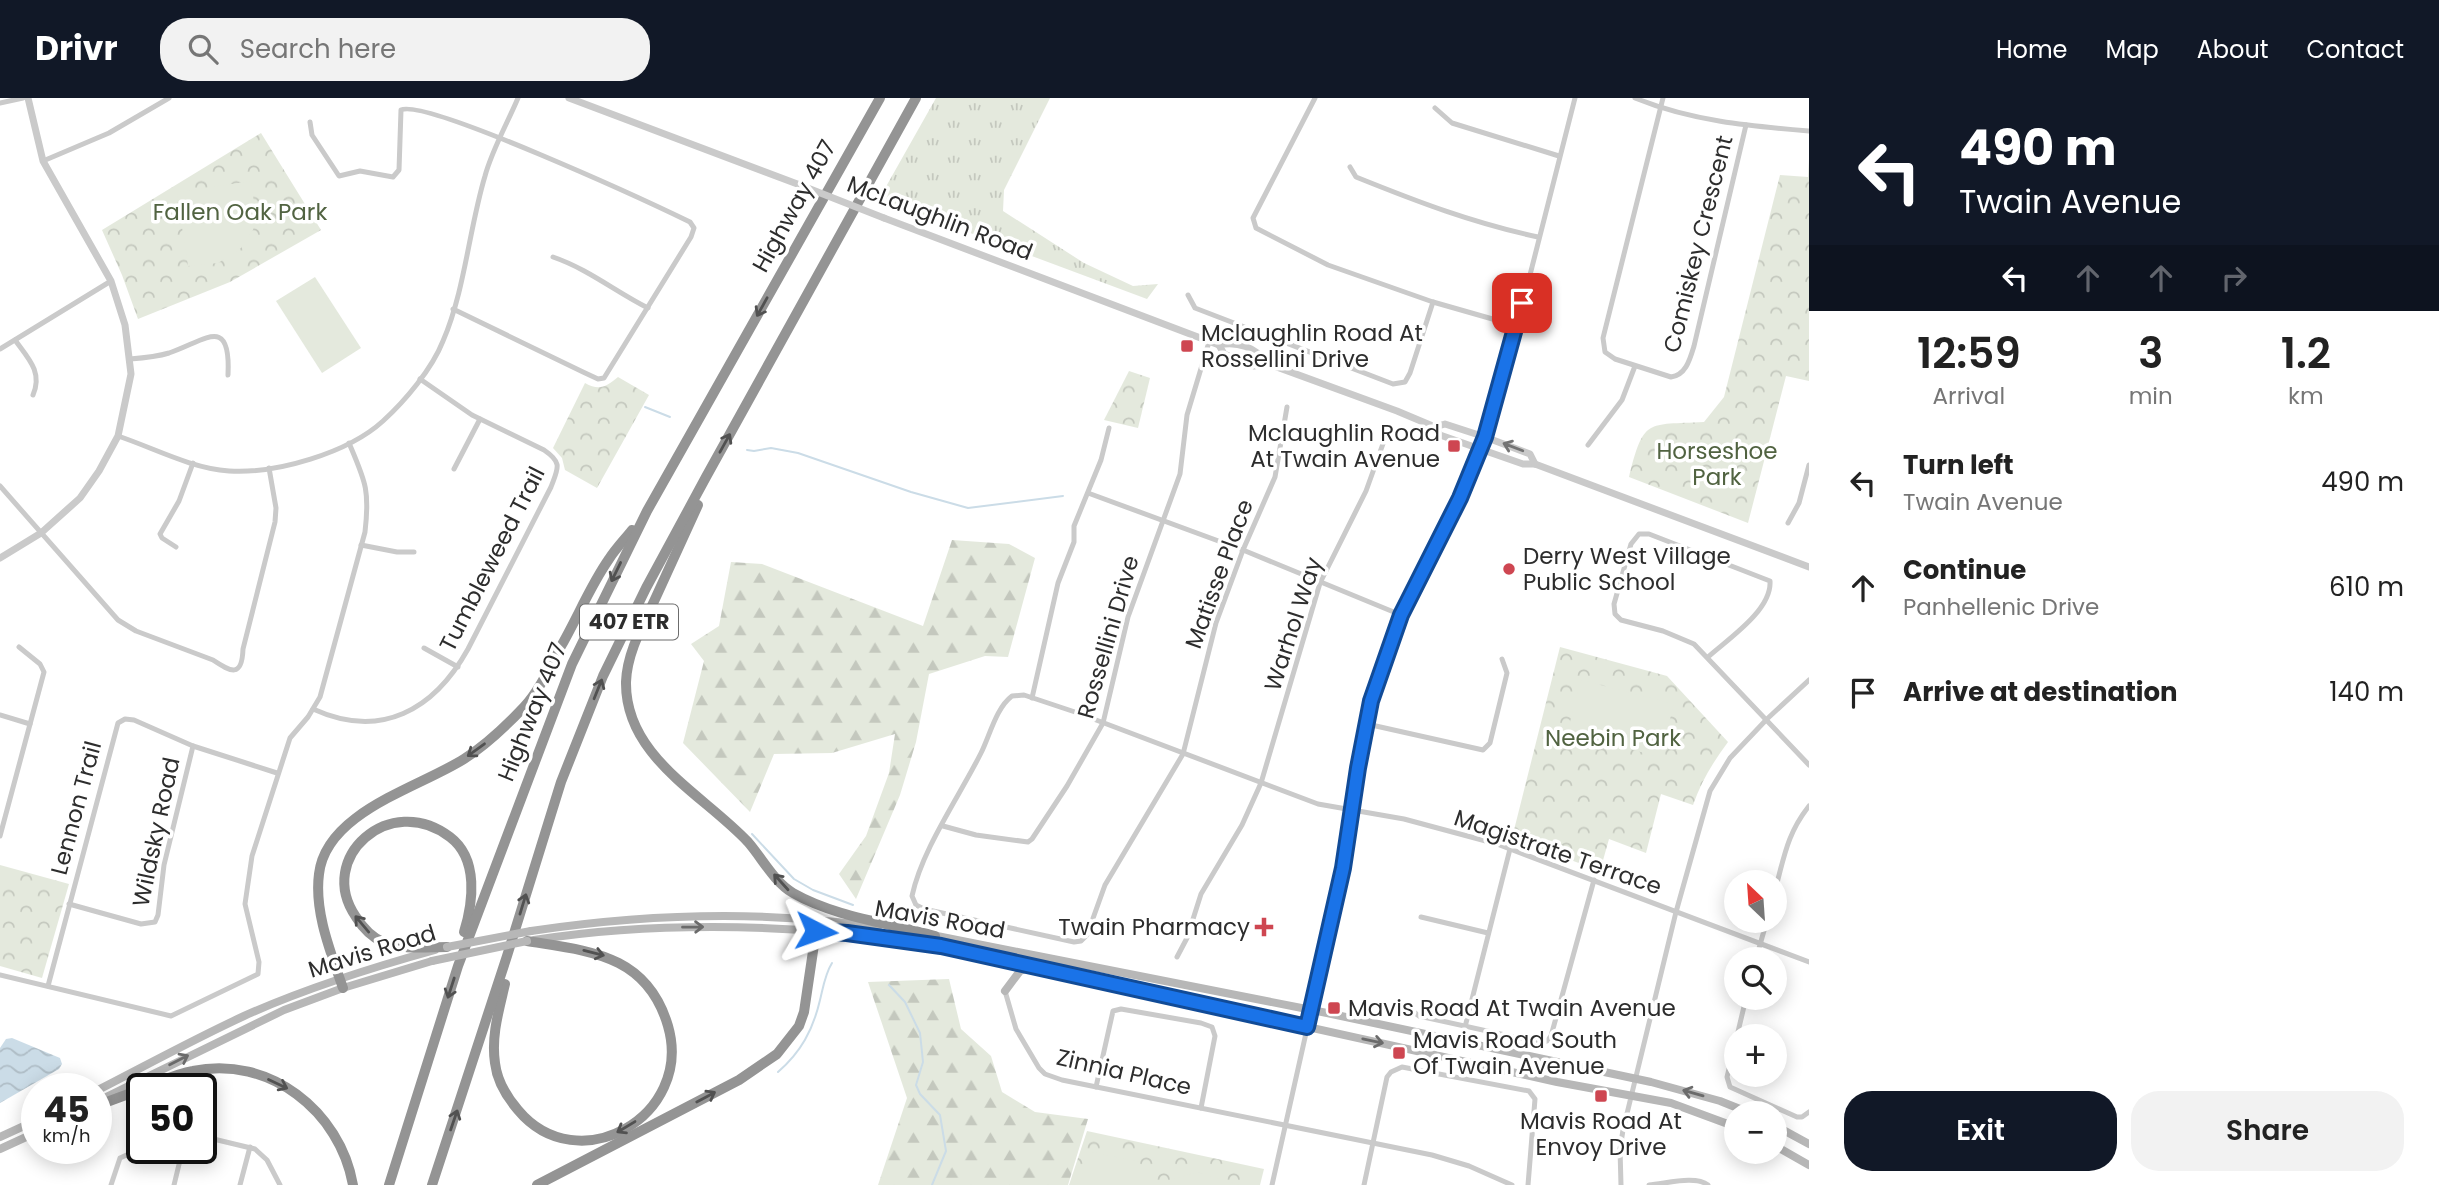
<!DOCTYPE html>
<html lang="en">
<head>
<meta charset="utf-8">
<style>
	body { margin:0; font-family:Poppins,sans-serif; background:#f2f2f2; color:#222; height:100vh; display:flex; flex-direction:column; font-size:26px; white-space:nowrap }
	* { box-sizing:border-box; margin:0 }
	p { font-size:23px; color:#767676 }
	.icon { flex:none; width:38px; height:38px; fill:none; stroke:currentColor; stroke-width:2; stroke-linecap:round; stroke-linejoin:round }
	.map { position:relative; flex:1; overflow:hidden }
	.details { display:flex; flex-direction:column; background:#fff; width:630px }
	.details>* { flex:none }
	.banner { background:#111827; color:#fff; overflow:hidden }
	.needle { width:46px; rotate:335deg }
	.buttons { position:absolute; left:1724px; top:772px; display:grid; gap:14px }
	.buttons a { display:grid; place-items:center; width:63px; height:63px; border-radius:50%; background:#fff; box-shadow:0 4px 18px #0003; font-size:35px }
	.speed { position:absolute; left:21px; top:975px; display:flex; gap:14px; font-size:35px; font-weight:700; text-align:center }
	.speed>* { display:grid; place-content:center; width:91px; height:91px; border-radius:50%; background:#fff; box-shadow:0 4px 18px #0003; line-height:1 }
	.speed small { font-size:18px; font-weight:400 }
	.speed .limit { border:4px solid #111; border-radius:10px; background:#fff; color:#111 }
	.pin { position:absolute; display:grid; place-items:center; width:60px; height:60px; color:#fff; margin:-30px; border-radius:14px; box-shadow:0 4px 10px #0006 }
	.me { position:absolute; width:77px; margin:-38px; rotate:94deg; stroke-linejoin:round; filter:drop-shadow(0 0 5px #0008) }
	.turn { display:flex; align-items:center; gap:24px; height:147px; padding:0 35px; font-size:32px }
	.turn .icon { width:91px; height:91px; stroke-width:2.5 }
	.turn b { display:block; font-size:49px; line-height:60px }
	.lanes { display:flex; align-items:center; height:66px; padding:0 35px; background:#0003; justify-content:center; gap:35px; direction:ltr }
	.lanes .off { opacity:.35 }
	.eta { display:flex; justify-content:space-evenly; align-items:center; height:119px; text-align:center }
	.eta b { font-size:42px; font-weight:600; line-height:49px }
	.action { display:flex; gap:14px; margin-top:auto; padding:14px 35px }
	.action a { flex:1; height:80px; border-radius:28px; background:#111827; color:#fff; font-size:28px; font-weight:600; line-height:80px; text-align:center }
	.action a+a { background:#f2f2f2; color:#222 }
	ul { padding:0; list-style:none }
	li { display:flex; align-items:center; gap:21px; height:105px; padding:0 35px }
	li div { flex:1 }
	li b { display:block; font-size:26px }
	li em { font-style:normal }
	header { display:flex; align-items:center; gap:42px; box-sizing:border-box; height:98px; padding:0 35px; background:#111827; color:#fff }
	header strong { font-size:33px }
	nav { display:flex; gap:38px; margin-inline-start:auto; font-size:24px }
	.search { width:490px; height:63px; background:#f2f2f2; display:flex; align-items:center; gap:18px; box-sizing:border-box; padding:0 24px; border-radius:28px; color:#767676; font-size:26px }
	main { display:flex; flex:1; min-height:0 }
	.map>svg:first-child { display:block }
	.grass { fill:url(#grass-tufts) }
	.forest { fill:url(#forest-firs) }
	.park { fill:url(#park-crowns) }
	.garden { fill:#e4e9dd }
	.water { fill:url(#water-waves) }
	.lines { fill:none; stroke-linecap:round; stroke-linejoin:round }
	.stream { stroke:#cbdce7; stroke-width:2 }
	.minor { stroke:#cacaca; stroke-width:5 }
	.tertiary { stroke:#cacaca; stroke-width:7 }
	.secondary { stroke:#b7b7b7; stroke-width:8 }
	.motorway { stroke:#949494; stroke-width:10 }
	.tertiary-bridge { stroke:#cacaca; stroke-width:7 }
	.secondary-bridge { stroke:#b7b7b7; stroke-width:8 }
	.oneway { stroke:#515151 }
	.oneway2 { stroke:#747474 }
	.oneway3 { stroke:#6b6b6b }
	.route-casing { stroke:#114b97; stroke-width:18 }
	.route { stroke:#1a73e8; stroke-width:12 }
	.poi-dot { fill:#ce4651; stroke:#fff; stroke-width:2.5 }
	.labels { text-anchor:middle; stroke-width:7; stroke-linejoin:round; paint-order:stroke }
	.shield { fill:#fff; stroke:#6c6c6c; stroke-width:2 }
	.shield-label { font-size:21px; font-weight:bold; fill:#2d2d2d }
	.street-label { font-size:23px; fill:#2d2d2d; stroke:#fff }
	.park-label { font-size:23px; fill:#516341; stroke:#fff }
	.poi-label { font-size:23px; fill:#2d2d2d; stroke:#fff; text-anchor:start }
</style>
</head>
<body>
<header>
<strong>Drivr</strong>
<div class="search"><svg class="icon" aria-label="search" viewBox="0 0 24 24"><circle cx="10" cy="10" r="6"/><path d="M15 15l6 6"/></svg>Search here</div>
<nav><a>Home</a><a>Map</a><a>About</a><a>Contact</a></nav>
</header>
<main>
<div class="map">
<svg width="1809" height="1087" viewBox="0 0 1809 1087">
	<defs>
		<pattern id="grass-tufts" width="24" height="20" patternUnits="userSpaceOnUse" patternTransform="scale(1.75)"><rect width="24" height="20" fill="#e4e9dd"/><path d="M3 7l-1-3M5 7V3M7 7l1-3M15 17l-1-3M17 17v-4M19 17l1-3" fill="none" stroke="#c4c8be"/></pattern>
		<pattern id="forest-firs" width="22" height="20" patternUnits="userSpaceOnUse" patternTransform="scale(1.75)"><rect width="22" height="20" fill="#e4e9dd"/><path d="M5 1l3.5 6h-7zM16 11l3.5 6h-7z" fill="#c4c8be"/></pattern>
		<pattern id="park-crowns" width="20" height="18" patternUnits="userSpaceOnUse" patternTransform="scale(1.75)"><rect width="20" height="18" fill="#e4e9dd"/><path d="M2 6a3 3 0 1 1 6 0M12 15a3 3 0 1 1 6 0" fill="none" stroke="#c4c8be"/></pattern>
		<pattern id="water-waves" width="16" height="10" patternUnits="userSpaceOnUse" patternTransform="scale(1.75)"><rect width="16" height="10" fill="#cbdce7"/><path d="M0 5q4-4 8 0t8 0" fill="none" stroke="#afbdc6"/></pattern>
	</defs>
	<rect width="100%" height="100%" fill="#fff"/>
	<!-- grass -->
	<polygon class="grass" points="936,0 1050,0 1004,92 1003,113 1084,165 1133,188 1158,186 1147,201 879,101"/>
	<!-- forest -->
	<g class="forest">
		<polygon points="952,442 1009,446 1035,460 1008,559 985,558 929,576 916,644 900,697 856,801 839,776 866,738 889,675 895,636 832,655 774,656 750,714 683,645 704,563 691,546 719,528 731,464 762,466 923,528"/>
		<polygon points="949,881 961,931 991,958 1002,994 1035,1014 1088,1021 1068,1087 878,1087 907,1000 868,884"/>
	</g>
	<!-- park -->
	<g class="park">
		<polygon points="261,35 321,132 230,184 138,221 122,177 102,132"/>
		<path d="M1809 61V283L1786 278 1748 425 1629 379C1644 320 1646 327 1704 324L1724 299 1780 77 1808 79Z"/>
		<polygon points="1129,273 1150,280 1138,330 1104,322"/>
		<path d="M618 279 649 297 597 390 565 372 562 360 553 350 585 285C599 293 606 289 618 279Z"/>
		<path d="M1560 549 1667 578 1728 644C1713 664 1701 684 1693 707L1661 696 1646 755 1609 741 1600 773 1512 740Z"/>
		<polygon points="0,767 69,786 42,880 0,868"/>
		<polygon points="1087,1033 1264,1071 1260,1087 1069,1087"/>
	</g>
	<!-- garden -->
	<g class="garden">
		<polygon points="251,83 256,120 253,132 241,150 218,165 188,168 177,97 179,94"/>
		<polygon points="315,179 361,250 322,275 276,203"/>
		<polygon points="1581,582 1674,606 1660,659 1567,635"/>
		<polygon points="1087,1053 1140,1064 1135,1087 1080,1087"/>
		<polygon points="1197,1074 1239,1087 1165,1087 1174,1081"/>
	</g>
	<!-- water -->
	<polygon class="water" points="12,940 60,960 62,966 59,971 0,1005 0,950 6,941"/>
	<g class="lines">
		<!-- stream -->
		<g class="stream">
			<polyline points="645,309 670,319"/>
			<polyline points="747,352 754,353 771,350 798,355 911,394 968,410 1063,398"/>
			<polyline points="752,736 794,781 813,792 853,807"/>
			<polyline points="889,887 905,904 920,935 923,964 916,987 920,996 940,1017 946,1053 932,1087"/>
			<path d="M778 974C801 954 813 932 820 902 823 890 825 876 832 865"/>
		</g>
		<!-- minor -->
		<g class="minor">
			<polyline points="1315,0 1253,120 1256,130 1328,167 1433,204 1517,228"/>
			<path d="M1635 0C1691 23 1749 28 1809 33"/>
			<path d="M1663 0 1603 240 1605 254 1615 261 1671 279C1686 277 1690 261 1694 248L1746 27"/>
			<polyline points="0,5 23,0"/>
			<polyline points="1435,10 1452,25 1559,58"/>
			<path d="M310 24 312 37 339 78 360 73 393 79 399 72 401 12C425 0 653 106 690 124L694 130 691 139 604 280 598 281 583 274 453 211"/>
			<polyline points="43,63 109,35 169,0"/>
			<path d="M1350 69 1356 79C1418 104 1473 125 1538 139"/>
			<path d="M553 159C588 171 616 194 648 210"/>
			<polyline points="1188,197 1195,210 1393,286 1405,284 1410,275 1433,204"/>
			<path d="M15 242C28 260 43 274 33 297"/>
			<polyline points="0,251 111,183"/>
			<path d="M130 261C143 260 156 259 169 255 205 243 231 216 228 277"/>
			<path d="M1287 309 1275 379 1243 452 1216 525 1183 656 1105 787 1087 837 1081 843 1074 844 924 811 916 807 912 798C922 751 959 699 981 655 990 637 996 610 1012 598L1024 597 1075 614 1318 706 1404 721 1497 746 1809 864"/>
			<path d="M118 338C154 350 190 370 229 373 276 376 348 355 383 323 405 303 432 271 443 243 465 192 469 131 485 78 492 52 507 26 518 0"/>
			<polyline points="1588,347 1622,302 1635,268"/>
			<polyline points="454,371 480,321"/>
			<path d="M0 388 118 522 136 533 213 562C231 574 242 580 243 551L275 424 276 410 269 370"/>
			<polyline points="1088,395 1243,452 1401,517"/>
			<polyline points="1788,425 1799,405 1809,367"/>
			<polyline points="361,447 397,454 414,454"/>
			<polyline points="176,449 162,440 160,436 179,403 193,365"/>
			<polyline points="424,550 458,569"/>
			<path d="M1708 559C1728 541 1772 512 1770 483L1649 436H1639L1631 446 1614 506 1615 516 1621 522 1663 533 1694 546 1809 667"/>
			<polyline points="1032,600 1058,485 1074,444 1074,428 1101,362 1109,330"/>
			<path d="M313 611C381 642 434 612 468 551L551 389C558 370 563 365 544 352L472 317 420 281"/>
			<polyline points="0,617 30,626"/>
			<polyline points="1367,626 1483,652 1490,645 1507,575 1502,561"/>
			<polyline points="943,728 976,737 1028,744 1032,741 1067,688 1103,625 1128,519 1180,376 1187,317 1209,244"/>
			<polyline points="0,738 44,574 40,566 19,549"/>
			<path d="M1774 796C1784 761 1786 737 1809 708"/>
			<polyline points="69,806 141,826 155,824 158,817 164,767 193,648"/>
			<polyline points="1421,819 1488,835"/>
			<polyline points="1177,859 1187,840 1201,796 1242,727 1261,685 1320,485 1366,393 1384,343"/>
			<polyline points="1756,861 1767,822"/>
			<path d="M0 877 171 918 258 876 259 864 245 806 252 758 290 640 308 619 320 599 365 434C370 391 365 383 349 345"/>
			<polyline points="48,888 118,625 125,621 134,622 193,648 277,675"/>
			<polyline points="1005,893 1016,931 1039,970 1045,976 1062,982 1432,1057 1469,1068 1512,1087"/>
			<polyline points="1405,907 1419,918 1542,945 1547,943 1551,938 1594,782"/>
			<polyline points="1465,929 1510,751"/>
			<polyline points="1737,938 1746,900"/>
			<polyline points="1736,942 1727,979 1730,989 1797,1019 1802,1019 1809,1014"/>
			<polyline points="1096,989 1113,913 1121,911 1201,925 1212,929 1215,938 1201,1010"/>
			<polyline points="201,1038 255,1051 267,1062 280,1087"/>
			<polyline points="111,1087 120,1060 142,1050"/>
			<polyline points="174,1087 183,1050"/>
			<polyline points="240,1087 250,1049"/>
			<polyline points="1272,1087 1343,770 1358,670 1371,603 1401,517 1460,400 1485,339 1517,228 1575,0"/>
			<polyline points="1364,1087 1387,979 1391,974 1402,969 1529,993 1535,1001 1528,1087"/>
			<polyline points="1621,1087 1620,1051 1623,1032 1676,814 1710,693 1730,660 1767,621 1809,582"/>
			<path d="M1649 1087C1665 1086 1695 1077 1708 1087"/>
		</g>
		<!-- tertiary -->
		<g class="tertiary">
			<polyline points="569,0 800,87"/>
			<path d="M884 120 1219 247C1236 243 1257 249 1266 265"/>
			<polyline points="1219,247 1224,256 1254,268 1266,265 1397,313 1435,329 1440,337 1523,366 1535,366 1809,469"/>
			<polyline points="1435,329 1445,326 1485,339 1530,356 1535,366"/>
			<polyline points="0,460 41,435 80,400 99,373 118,338 131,276 125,227 111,183 43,63 28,0"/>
		</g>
		<!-- secondary -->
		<g class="secondary">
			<path d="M531 833C645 816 763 812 878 829"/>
			<polyline points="932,837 1327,915 1651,984 1720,1003 1750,1015"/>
			<path d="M534 842C637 826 741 826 845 835 877 838 910 844 941 848L1557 984 1671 1005 1736 1029"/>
			<polyline points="1005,893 1020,873 1033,869"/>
			<path d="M96 993C145 968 194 941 244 918 306 890 370 870 435 852"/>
			<polyline points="102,1001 284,912 343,890 432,863"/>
			<polyline points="1774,1027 1809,1046"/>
			<polyline points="0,1039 37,1022"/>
			<polyline points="1774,1047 1809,1067"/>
			<polyline points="0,1051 37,1034"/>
		</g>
		<!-- motorway -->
		<g class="motorway">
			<path d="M698 407C684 438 670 469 656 499 644 525 627 554 626 584 625 659 703 696 748 744 762 760 774 784 793 795 835 819 889 825 935 838"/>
			<path d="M447 849C426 849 402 852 383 844 371 839 363 830 356 819 315 760 390 693 450 739 479 761 473 805 464 834"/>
			<path d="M505 886C499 912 491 938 495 965 497 983 506 998 518 1012 578 1084 694 1018 668 928 647 856 589 853 527 843"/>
			<path d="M343 890C331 855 314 814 319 776 326 714 418 690 464 661 486 647 506 628 524 609 539 593 550 569 560 550 577 521 590 488 609 461 616 450 625 441 632 432"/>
			<path d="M142 990C159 984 176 976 193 973 269 957 340 1013 353 1087"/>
			<polyline points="96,1008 142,991"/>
			<polyline points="389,1087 458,868 572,566 647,413 880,0"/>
			<polyline points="432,1087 507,858 561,684 603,578 646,490 706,379 916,0"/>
			<polyline points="537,1087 739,982 777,956 799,928 804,914 816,833 816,821"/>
		</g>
		<!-- tertiary-bridge -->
		<polyline class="tertiary-bridge" points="800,87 884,120"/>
		<!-- secondary-bridge -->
		<g class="secondary-bridge">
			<polyline points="447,849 531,833"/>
			<polyline points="432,863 527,843"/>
		</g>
	</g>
	<!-- one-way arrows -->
	<defs><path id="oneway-shaft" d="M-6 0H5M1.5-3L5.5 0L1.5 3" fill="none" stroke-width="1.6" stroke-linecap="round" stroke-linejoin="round" transform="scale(1.75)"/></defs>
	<g class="oneway">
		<use href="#oneway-shaft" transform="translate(762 209) rotate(119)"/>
		<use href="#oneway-shaft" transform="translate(725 345) rotate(-61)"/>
		<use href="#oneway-shaft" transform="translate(616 474) rotate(116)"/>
		<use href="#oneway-shaft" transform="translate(598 591) rotate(-68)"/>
		<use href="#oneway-shaft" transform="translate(476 652) rotate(144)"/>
		<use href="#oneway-shaft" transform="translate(781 784) rotate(-132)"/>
		<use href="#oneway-shaft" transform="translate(523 806) rotate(-73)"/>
		<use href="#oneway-shaft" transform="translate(362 826) rotate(-130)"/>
		<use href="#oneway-shaft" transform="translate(594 855) rotate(14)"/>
		<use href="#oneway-shaft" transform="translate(451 890) rotate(108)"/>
		<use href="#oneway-shaft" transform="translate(278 986) rotate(25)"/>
		<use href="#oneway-shaft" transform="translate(706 999) rotate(-28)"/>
		<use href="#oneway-shaft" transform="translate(454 1022) rotate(-71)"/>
		<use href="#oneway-shaft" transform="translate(626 1029) rotate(149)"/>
	</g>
	<use class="oneway2" href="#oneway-shaft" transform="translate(1513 349) rotate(-159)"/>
	<g class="oneway3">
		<use href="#oneway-shaft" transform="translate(693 829) rotate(-1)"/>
		<use href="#oneway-shaft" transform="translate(1373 943) rotate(12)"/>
		<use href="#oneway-shaft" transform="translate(179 962) rotate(-27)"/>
		<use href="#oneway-shaft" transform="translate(1693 995) rotate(-164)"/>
	</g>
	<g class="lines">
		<!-- route casing -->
		<g class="route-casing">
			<polyline id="route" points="816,833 847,835 941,848 1307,929 1343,770 1358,670 1371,603 1401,517 1460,400 1485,339 1522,205"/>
		</g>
		<!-- route -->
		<use href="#route" class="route"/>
	</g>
	<!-- markers -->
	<g class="poi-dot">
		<rect x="1180" y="241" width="14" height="14" rx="3.5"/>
		<rect x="1447" y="341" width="14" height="14" rx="3.5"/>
		<circle cx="1509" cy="471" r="7"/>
		<path d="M1260.5 818.5h7v7h7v7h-7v7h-7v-7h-7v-7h7z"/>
		<rect x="1327" y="903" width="14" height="14" rx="3.5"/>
		<rect x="1392" y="948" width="14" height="14" rx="3.5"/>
		<rect x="1594" y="991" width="14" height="14" rx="3.5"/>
	</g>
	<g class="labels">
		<!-- shield labels -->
		<rect class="shield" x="580" y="506.5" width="98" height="35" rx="5"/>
		<g class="shield-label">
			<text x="629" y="531">407 ETR</text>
		</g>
		<!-- street labels -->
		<g class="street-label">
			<text transform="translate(794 108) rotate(-61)" y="8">Highway 407</text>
			<text transform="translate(940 120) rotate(21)" y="8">McLaughlin Road</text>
			<text transform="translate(1698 146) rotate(-76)" y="8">Comiskey Crescent</text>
			<text transform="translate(492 461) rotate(-63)" y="8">Tumbleweed Trail</text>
			<text transform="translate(1219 476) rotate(-70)" y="8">Matisse Place</text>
			<text transform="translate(1293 526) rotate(-72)" y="8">Warhol Way</text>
			<text transform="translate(1108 539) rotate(-74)" y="8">Rossellini Drive</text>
			<text transform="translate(532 614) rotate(-68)" y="8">Highway 407</text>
			<text transform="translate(76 710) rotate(-75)" y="8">Lennon Trail</text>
			<text transform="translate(156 734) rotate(-78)" y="8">Wildsky Road</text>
			<text transform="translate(1558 754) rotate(19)" y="8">Magistrate Terrace</text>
			<text transform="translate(940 821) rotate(10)" y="8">Mavis Road</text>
			<text transform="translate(372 853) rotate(-17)" y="8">Mavis Road</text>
			<text transform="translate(1124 974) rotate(13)" y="8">Zinnia Place</text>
		</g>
		<!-- park labels -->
		<g class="park-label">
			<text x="240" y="122">Fallen Oak Park</text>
			<text x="1717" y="361">Horseshoe<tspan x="1717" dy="26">Park</tspan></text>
			<text x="1613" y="648">Neebin Park</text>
		</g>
		<!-- poi labels -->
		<g class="poi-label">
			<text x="1201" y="243">Mclaughlin Road At<tspan x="1201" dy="26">Rossellini Drive</tspan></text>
			<text x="1440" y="343" text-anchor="end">Mclaughlin Road<tspan x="1440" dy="26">At Twain Avenue</tspan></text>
			<text x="1523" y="466">Derry West Village<tspan x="1523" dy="26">Public School</tspan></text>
			<text x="1250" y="837" text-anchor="end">Twain Pharmacy</text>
			<text x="1348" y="918">Mavis Road At Twain Avenue</text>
			<text x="1413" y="950">Mavis Road South<tspan x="1413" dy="26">Of Twain Avenue</tspan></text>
			<text x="1601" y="1031" text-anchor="middle">Mavis Road At<tspan x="1601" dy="26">Envoy Drive</tspan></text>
		</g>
	</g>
</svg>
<div class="buttons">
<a><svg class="needle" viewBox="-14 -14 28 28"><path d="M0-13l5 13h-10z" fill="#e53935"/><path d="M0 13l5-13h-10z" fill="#767676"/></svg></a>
<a><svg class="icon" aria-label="search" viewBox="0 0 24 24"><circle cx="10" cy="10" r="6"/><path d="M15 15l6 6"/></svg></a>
<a>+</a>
<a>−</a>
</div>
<div class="speed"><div>45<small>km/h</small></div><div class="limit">50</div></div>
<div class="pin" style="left:1522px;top:205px;background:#d93025"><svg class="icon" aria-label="arrive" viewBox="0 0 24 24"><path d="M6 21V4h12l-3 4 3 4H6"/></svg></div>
<svg class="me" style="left:816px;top:833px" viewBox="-20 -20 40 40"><path d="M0-17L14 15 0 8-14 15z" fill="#1a73e8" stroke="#fff" stroke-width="4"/></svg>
</div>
<section class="details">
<div class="banner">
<div class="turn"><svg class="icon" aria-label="left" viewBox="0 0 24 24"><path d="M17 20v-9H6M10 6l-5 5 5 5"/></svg><div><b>490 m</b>Twain Avenue</div></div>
<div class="lanes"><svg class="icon" aria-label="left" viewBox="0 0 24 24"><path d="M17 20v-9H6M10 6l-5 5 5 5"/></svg><svg class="icon off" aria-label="ahead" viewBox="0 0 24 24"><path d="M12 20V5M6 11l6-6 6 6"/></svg><svg class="icon off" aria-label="ahead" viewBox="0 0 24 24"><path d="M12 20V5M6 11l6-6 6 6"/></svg><svg class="icon off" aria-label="right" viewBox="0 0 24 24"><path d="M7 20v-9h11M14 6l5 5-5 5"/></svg></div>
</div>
<div class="eta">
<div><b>12:59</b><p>Arrival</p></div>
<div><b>3</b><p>min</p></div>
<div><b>1.2</b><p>km</p></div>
</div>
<ul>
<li><svg class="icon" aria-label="left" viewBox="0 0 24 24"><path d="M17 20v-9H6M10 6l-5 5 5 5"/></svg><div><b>Turn left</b><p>Twain Avenue</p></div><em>490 m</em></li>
<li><svg class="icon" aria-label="ahead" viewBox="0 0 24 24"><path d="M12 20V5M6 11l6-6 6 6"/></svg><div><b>Continue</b><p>Panhellenic Drive</p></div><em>610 m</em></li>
<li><svg class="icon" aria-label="arrive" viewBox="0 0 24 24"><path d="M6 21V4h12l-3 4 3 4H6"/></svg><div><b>Arrive at destination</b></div><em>140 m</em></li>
</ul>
<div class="action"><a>Exit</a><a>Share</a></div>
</section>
</main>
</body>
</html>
